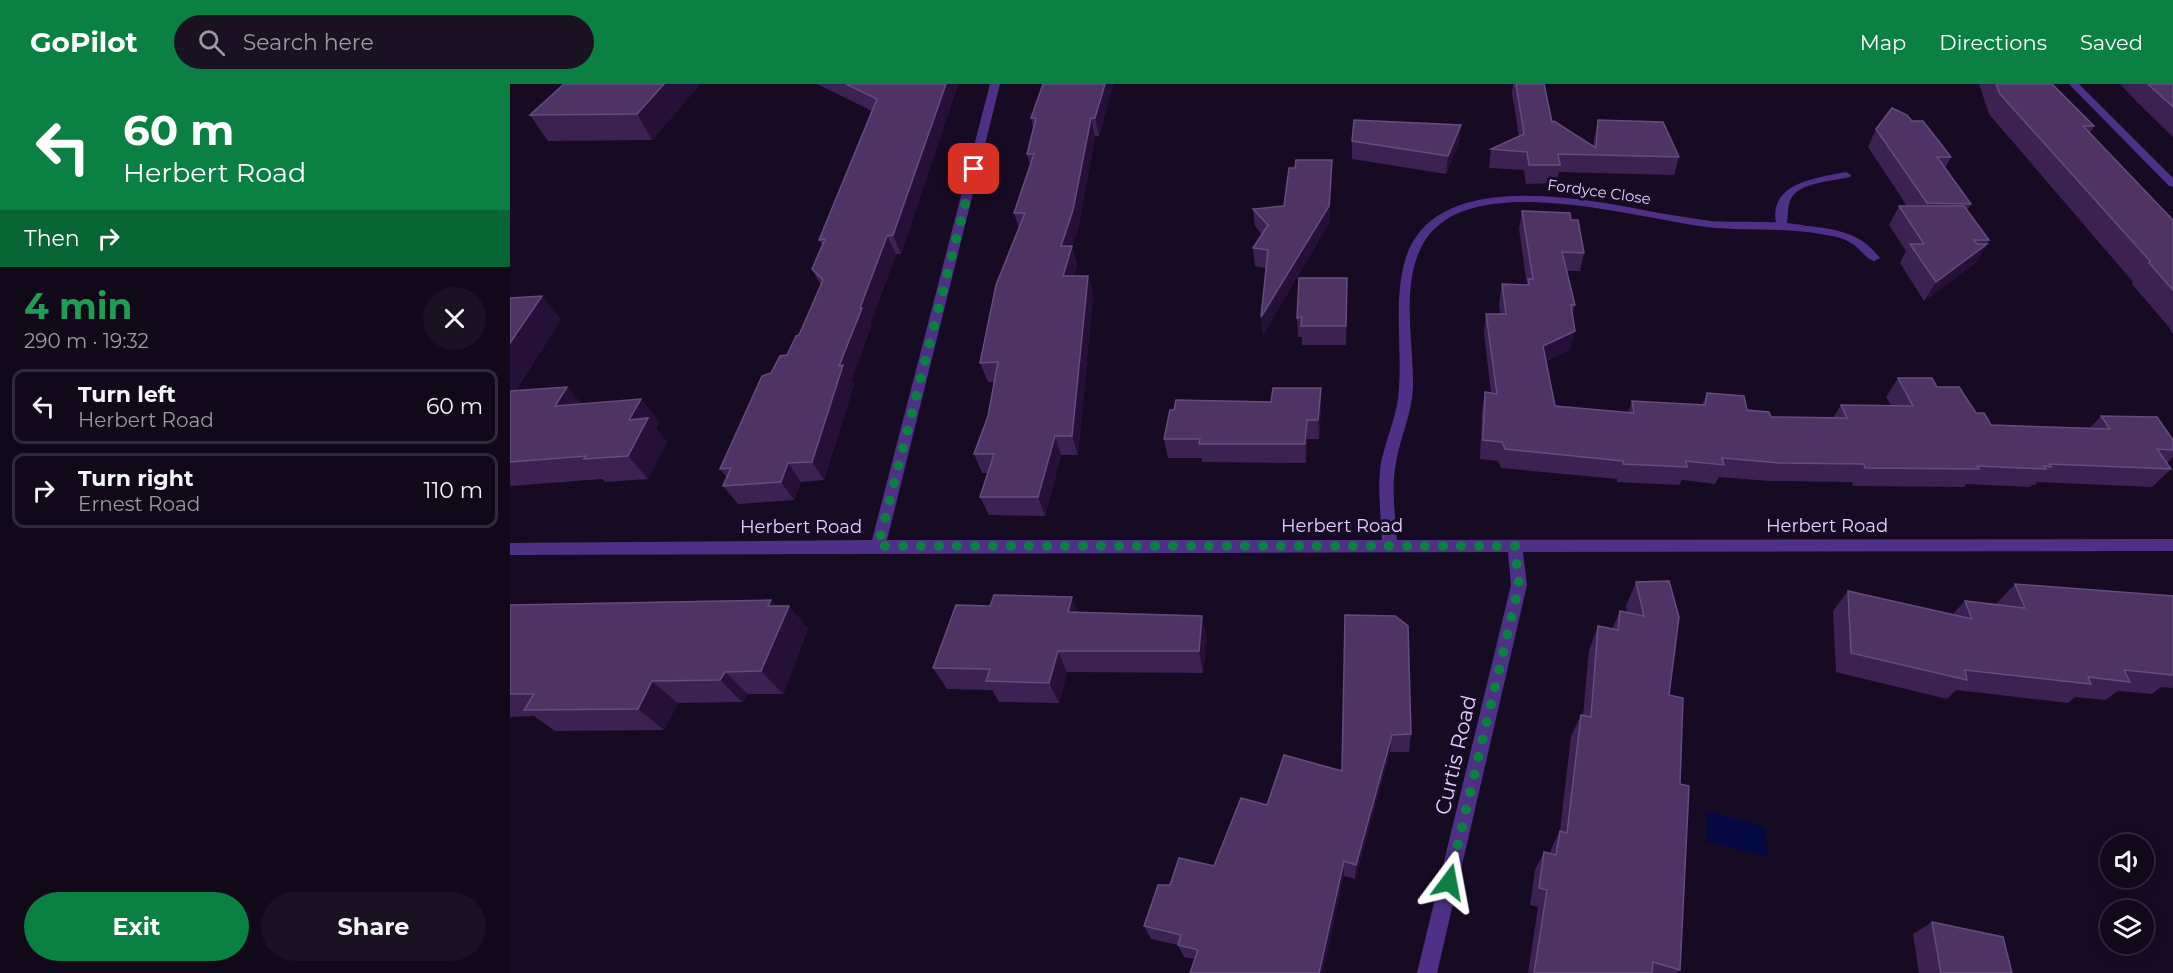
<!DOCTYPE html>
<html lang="en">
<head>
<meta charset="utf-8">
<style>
	body { margin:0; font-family:Montserrat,sans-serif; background:#1a1123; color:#f1f3f6; height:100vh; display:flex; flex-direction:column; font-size:22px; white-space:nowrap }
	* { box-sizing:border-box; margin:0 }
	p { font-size:20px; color:#9c9aa2 }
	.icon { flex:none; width:33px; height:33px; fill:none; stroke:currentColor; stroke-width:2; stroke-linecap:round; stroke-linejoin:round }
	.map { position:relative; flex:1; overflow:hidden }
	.side { display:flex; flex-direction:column; background:#11081a; width:510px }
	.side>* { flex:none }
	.top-card { background:#0b8043; color:#fff; overflow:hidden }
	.controls { position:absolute; left:1590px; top:750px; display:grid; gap:12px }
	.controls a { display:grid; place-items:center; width:54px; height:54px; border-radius:50%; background:#11081a; box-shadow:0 3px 15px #0003,0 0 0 2px #302939; font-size:30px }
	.pin { position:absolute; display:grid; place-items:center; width:51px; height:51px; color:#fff; margin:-26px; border-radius:12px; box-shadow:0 3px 9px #0006 }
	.me { position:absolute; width:66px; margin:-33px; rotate:13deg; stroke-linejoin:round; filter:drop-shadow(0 0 4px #0008) }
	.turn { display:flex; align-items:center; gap:21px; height:126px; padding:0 24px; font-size:27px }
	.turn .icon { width:78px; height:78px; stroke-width:2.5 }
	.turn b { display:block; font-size:42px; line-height:51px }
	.then { display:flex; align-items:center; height:57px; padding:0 24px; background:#0003; gap:12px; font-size:22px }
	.round { display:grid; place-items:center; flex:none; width:63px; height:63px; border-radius:32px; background:#1a1123 }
	.overview { display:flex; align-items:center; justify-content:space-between; height:102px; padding:0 24px }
	h1 { font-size:36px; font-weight:700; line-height:45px; color:#1e9e55 }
	.button { display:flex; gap:12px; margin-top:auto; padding:12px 24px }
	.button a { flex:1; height:69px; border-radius:36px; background:#0b8043; color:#fff; font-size:24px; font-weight:700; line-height:69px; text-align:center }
	.button a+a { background:#1a1123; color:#f1f3f6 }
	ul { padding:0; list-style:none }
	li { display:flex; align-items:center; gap:18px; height:75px; margin:0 12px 9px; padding:0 12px; border:3px solid #302939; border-radius:12px }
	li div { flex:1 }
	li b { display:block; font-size:22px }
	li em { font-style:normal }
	header { display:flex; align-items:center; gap:36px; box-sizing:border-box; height:84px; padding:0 30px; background:#0b8043; color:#fff }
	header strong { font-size:28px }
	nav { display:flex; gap:33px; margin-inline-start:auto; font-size:21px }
	.search { width:420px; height:54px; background:#1a1123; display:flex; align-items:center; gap:15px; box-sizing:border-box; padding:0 21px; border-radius:33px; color:#9c9aa2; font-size:22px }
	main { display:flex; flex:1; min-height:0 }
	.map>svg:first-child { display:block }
	.water { fill:#040843 }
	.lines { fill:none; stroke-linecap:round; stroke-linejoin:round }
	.service { fill:#4e3187; fill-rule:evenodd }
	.minor { fill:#4e3187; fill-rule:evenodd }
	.tertiary { fill:#4e3187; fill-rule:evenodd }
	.wall { fill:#3b2253 }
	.shaded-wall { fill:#251138 }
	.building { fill:#4d3465; stroke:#644c7e; stroke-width:1.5 }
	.route { stroke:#0b8043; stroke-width:10; stroke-dasharray:0 18 }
	.labels { text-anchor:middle; stroke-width:6; stroke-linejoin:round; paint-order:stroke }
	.far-street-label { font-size:15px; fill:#e2cdff; stroke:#170b23 }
	.street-label { font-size:18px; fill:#e2cdff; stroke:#170b23 }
	.near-street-label { font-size:21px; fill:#e2cdff; stroke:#170b23 }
</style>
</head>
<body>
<header>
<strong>GoPilot</strong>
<div class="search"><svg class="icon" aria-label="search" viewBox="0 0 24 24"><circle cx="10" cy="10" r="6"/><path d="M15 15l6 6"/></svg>Search here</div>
<nav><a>Map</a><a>Directions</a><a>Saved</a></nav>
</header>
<main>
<section class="side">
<div class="top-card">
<div class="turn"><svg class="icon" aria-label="left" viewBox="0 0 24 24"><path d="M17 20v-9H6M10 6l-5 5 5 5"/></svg><div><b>60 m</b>Herbert Road</div></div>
<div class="then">Then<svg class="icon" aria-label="right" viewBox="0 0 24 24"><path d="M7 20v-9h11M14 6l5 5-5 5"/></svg></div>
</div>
<div class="overview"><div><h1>4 min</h1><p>290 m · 19:32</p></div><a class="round"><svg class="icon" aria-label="close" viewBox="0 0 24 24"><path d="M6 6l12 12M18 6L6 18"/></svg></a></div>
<ul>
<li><svg class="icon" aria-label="left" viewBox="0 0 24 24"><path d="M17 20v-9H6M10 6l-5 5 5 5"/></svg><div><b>Turn left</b><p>Herbert Road</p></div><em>60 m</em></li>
<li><svg class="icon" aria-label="right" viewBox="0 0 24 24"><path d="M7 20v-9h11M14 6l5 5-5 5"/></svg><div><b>Turn right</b><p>Ernest Road</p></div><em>110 m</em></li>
</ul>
<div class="button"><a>Exit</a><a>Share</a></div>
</section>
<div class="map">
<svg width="1663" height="889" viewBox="0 0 1663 889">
	<rect width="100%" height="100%" fill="#170b23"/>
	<!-- water -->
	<polygon class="water" points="1197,727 1256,743 1257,773 1196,757"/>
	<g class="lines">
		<!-- service -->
		<g class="service">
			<path d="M1336 88 1341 91 1340 93C1323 97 1292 98 1282 113 1277 120 1278 132 1277 141L1271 144 1267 143C1255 99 1306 94 1336 88Z"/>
			<path d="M1297 142C1327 145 1351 149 1370 174L1364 177C1355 174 1350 164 1341 159 1327 150 1309 151 1293 147L1291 145Z"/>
		</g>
		<!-- minor -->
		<path class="minor" d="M480 0H490L377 456H872C871 430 867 404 871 379 876 354 888 330 889 304 892 261 883 215 896 173 927 80 1085 117 1155 130 1170 132 1185 135 1200 137 1220 139 1290 135 1303 145L1297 148C1264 144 1230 147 1197 143 1128 135 956 82 913 160 890 201 904 258 903 304 902 330 890 353 886 379 881 404 885 430 887 456L1663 455V467L1013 468 1017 501 927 889H907L1001 501 998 468 0 471V459L362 456Z"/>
		<!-- tertiary -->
		<polygon class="tertiary" points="1559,0 1569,0 1663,94 1663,103 1659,102"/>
	</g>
	<!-- wall -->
	<g class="wall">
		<polygon points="54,0 190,0 142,56 38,57 20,31"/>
		<polygon points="307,0 448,0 391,170 386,170 360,240 361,243 341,296 344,300 314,396 291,398 284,416 228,420 213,402 217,394 210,385 261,289 277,271 289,251 311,202 302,185 312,161 309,156 362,27"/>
		<polygon points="533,0 603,0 589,52 585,52 568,145 562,162 567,181 564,192 578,192 583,211 568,371 551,371 535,432 479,431 470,413 478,389 472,389 464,370 478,332 484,298 478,298 470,279 509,144 504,129 520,81 517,70 523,43 521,34"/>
		<polygon points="1003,0 1034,0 1042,38 1083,63 1084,55 1088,36 1169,73 1164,91 1049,88 1046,99 1016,100 1014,86 979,84 981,65 1009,53 1002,9"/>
		<polygon points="1469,0 1542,0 1584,42 1580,49 1663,136 1663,250 1658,242 1622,200 1623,198 1479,30"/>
		<polygon points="1610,0 1663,0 1663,53 1627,18"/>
		<polygon points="1402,37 1441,73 1435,84 1461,120 1457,126 1479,156 1465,179 1414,217 1390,179 1396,167 1379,141 1389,122 1397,122 1358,63 1366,45"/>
		<polygon points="842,57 949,59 936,90 842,75"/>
		<polygon points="822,76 822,94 819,139 753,251 751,233 756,184 745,182 743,164 752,151 745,142 743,125 774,122"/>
		<polygon points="1012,127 1061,136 1074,169 1070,187 1057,187 1065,221 1062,231 1060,266 1036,277 1045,322 1118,329 1122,317 1192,321 1197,309 1237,326 1261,333 1323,334 1331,321 1381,321 1376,313 1388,294 1427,303 1481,341 1580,344 1591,332 1663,356 1663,373 1657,379 1661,385 1642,403 1527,398 1525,401 1522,401 1520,403 1456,400 1454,403 1343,402 1342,398 1260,397 1209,393 1205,400 1172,396 1169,401 1107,398 1107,395 991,384 988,377 970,375 972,327 975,308 981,309 974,249 976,230 990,230 989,219 992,200 1017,201 1009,145"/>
		<polygon points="837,194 836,261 792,261 792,253 788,253 787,234"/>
		<polygon points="0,214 51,236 5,307 57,303 71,320 131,315 149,338 146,344 157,358 138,395 95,398 92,395 0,402"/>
		<polygon points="811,323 809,355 797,355 796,379 692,378 692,374 658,374 654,355"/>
		<polygon points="1126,498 1159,611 1170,700 1170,886 1167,889 1018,889 1028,823 1020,821 1025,786 1034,768 1040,769 1041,765 1050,747 1061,652 1071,631 1073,631 1079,566 1088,542 1102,545 1110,527 1117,529 1116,522"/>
		<polygon points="1505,500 1662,512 1663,511 1663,604 1651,603 1642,610 1608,607 1595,616 1565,613 1558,619 1446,606 1437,615 1326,588 1323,527 1338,507 1443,530 1455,517 1486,520"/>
		<polygon points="261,516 266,522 279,522 298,545 273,610 238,610 232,618 168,619 154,646 45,647 24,632 0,633 0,521"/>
		<polygon points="568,529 697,554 693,589 557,588 549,619 489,618 482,606 437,605 423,584"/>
		<polygon points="885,532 901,650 899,668 880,668 845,795 834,792 684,875 674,873 668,861 641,855 634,842 660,801 704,782 757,721 832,687"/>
		<polygon points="1422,838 1502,889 1409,889 1403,850"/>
	</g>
	<!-- shaded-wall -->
	<g class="shaded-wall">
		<polygon points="154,0 190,0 142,56 127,30"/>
		<polygon points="436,0 448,0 391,170 383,151"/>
		<polygon points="595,0 603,0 589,52 585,34"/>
		<polygon points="581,34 585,52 568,145 556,181 551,162"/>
		<polygon points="951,41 949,59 936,90 938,72"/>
		<polygon points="822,76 822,94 819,139 753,251 751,233"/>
		<polygon points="377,152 386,170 360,240 361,243 341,296 344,300 314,396 302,378 329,282 350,224"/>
		<polygon points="1477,160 1465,179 1414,217 1426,198"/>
		<polygon points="562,162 567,181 558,211 553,192"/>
		<polygon points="578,192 583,211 568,371 562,352"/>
		<polygon points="32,212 51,236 0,314 0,259"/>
		<polygon points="1065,247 1060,266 1029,281 1033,262"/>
		<polygon points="57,303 77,326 45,322"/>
		<polygon points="811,304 811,323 809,355 808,336"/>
		<polygon points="131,315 149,338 146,344 157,358 138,395 118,372 119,336"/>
		<polygon points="797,336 797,355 796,379 795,360"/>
		<polygon points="545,352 551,371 535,432 528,413"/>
		<polygon points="278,379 291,398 284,416 271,398"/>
		<polygon points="562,513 571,536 558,528"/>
		<polygon points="261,516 275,532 279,522 298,545 273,610 251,587 258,522"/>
		<polygon points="692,532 697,554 693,589 689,567"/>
		<polygon points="548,567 557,588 549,619 539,599"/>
		<polygon points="215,588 238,610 232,618 210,596"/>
		<polygon points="142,597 168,619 154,646 128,625"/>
		<polygon points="882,651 880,668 845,795 846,781"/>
		<polygon points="834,777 834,792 813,889 809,889"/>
	</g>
	<!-- building -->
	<g class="building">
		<polygon points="54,0 154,0 127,30 20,31"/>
		<polygon points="336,0 436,0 383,151 377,152 350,224 352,224 329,282 333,281 302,378 278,379 271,398 213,402 221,384 210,385 252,292 261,289 270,272 277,271 286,252 289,251 313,196 302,185 315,155 309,156 367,15"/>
		<polygon points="533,0 595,0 585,34 581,34 563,126 551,162 562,162 553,192 578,192 562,352 545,352 528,413 470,413 484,370 464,370 478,332 488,278 470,279 486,201 515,129 504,129 524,70 517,70 526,34 521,34"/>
		<polygon points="1006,0 1034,0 1042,38 1044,37 1086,64 1088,36 1153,38 1169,73 1048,70 1050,81 1019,81 1017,68 981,65 1014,50"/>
		<polygon points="1486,0 1542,0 1584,42 1573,42 1663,136 1663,206 1639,179 1640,177 1490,10"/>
		<polygon points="1638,0 1663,0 1663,23 1639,1"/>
		<polygon points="1382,24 1397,31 1402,37 1413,37 1441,73 1427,73 1461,120 1417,119 1366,45"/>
		<polygon points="844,36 951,41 938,72 842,57"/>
		<polygon points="786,76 822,76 819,122 751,233 758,166 743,164 758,141 743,125 774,122 779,84 785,84"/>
		<polygon points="1389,122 1454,122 1479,156 1464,156 1467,160 1477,160 1426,198 1400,160 1414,160"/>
		<polygon points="1012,127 1060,129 1061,136 1068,136 1074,169 1052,168 1065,221 1061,221 1065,247 1033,262 1045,322 1124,329 1122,317 1195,321 1197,309 1234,312 1237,326 1259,328 1261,333 1337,334 1331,321 1403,322 1388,294 1422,294 1427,303 1449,303 1466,329 1474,329 1481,341 1600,345 1591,332 1647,333 1663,356 1663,366 1647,365 1661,385 1539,380 1541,383 1534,382 1536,385 1467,382 1469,385 1355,384 1354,380 1270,379 1212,374 1214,381 1176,377 1177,383 1113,380 1113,377 995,365 992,358 973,356 975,308 987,310 976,230 996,230 992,200 1019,201 1018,195 1023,195"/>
		<polygon points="789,194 837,194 836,242 791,242 792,233 787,234"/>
		<polygon points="32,212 0,259 0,214"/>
		<polygon points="57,303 45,322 131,315 119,336 138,334 118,372 74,375 76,372 0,378 0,307"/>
		<polygon points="763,304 811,304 808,336 797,336 795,360 689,360 690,355 654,355 660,326 664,326 666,316 761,318"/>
		<polygon points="1159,497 1169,533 1159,611 1173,614 1170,700 1179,702 1170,886 1143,878 1142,889 1024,889 1037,806 1029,804 1034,768 1046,771 1050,747 1057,749 1071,631 1081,633 1088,542 1108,546 1110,527 1134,532 1126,498"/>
		<polygon points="1505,500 1663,512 1663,591 1614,586 1620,598 1578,593 1581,600 1455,586 1457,596 1341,569 1338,507 1462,535 1455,517 1515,524"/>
		<polygon points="484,511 562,513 558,528 692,532 689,567 548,567 539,599 476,597 480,585 423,584 446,521 480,522"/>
		<polygon points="261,516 258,522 279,522 251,587 215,588 210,596 142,597 128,625 14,626 24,610 0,610 0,521"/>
		<polygon points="835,531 885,532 898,542 901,650 882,651 846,781 834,777 809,889 680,889 688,866 668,861 671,851 634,842 648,801 660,801 669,774 704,782 731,714 757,721 774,671 832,687"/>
		<polygon points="1422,838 1493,853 1502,889 1431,889"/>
	</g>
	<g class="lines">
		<!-- route -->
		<polyline class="route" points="464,85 368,462 1005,462 1009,501 939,798"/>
	</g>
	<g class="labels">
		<!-- far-street labels -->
		<g class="far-street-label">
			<text transform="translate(1089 108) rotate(8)" y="5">Fordyce Close</text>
		</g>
		<!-- street labels -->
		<g class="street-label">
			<text x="832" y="448">Herbert Road</text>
			<text x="1317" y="448">Herbert Road</text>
			<text x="291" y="449">Herbert Road</text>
		</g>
		<!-- near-street labels -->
		<g class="near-street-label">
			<text transform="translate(946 671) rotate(-77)" y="7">Curtis Road</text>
		</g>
	</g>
</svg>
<div class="controls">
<a><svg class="icon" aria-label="sound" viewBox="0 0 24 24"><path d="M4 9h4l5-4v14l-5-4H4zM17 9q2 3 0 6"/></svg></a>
<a><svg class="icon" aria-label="layers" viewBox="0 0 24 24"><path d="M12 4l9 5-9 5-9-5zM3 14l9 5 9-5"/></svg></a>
</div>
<div class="pin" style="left:464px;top:85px;background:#d93025"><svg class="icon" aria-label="arrive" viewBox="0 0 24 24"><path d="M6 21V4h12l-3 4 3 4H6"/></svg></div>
<svg class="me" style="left:939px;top:798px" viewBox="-20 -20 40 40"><path d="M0-17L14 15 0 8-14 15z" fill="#0b8043" stroke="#fff" stroke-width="4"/></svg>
</div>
</main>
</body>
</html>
